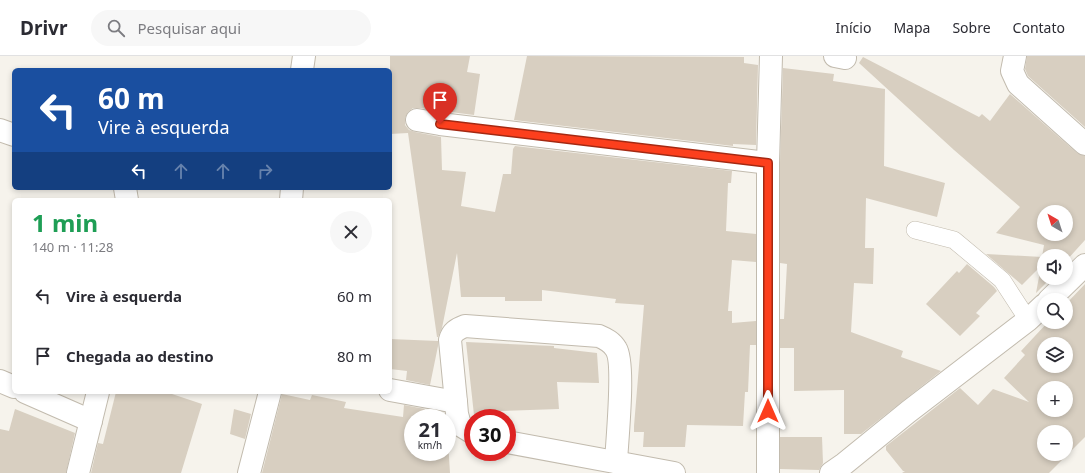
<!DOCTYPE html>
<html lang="pt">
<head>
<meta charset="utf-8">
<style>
	body { margin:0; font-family:"Noto Sans",sans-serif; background:#f7f7f7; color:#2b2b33; height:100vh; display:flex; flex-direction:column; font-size:15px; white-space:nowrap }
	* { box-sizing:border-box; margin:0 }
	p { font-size:13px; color:#7c7c81 }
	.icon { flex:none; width:22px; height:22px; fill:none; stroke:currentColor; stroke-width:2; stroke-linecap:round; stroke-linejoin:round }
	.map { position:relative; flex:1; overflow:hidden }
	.drawer { position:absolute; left:12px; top:142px; width:380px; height:196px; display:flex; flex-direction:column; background:#fff; border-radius:6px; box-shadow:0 2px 6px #0003 }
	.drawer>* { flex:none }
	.hud { position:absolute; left:12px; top:12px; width:380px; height:122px; border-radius:6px; box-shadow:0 2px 6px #0003; background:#1a4fa0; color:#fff; overflow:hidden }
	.needle { width:26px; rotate:321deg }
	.tools { position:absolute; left:1037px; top:149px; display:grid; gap:8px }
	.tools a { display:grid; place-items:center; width:36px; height:36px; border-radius:50%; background:#fff; box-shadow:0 2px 6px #0003; font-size:20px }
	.speed { position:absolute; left:404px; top:353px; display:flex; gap:8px; font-size:20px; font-weight:700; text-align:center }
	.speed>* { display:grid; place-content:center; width:52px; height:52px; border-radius:50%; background:#fff; box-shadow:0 2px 6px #0003; line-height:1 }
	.speed small { font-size:10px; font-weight:400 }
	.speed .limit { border:6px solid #d22; background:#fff; color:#111 }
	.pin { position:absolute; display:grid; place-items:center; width:34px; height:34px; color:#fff; margin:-41px -17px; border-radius:50% 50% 50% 0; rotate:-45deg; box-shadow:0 0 4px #0007 }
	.pin .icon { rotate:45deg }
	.me { position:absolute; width:44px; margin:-22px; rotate:0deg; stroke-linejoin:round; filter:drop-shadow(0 0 3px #0008) }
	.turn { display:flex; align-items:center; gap:14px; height:84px; padding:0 20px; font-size:18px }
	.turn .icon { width:52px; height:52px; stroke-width:2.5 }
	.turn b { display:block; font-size:28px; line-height:34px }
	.lanes { display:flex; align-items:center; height:38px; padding:0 20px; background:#0003; justify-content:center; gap:20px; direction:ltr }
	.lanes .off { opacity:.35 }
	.round { display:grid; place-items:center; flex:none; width:42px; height:42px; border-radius:21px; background:#f7f7f7 }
	.overview { display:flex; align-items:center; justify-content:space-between; height:68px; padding:0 20px }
	h1 { font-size:24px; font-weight:700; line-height:30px; color:#1e9e55 }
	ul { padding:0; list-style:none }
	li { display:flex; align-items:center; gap:12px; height:60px; padding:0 20px }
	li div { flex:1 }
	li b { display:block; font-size:15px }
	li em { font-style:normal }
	header { display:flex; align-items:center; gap:24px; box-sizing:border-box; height:56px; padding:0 20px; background:#fff; border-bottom:1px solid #e1e1e2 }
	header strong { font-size:19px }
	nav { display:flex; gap:22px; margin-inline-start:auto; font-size:14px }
	.search { width:280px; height:36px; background:#f7f7f7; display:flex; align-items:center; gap:10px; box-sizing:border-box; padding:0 14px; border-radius:22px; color:#7c7c81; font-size:15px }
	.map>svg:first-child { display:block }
	.building { fill:#d8cfc1; fill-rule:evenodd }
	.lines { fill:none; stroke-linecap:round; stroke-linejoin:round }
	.lane-casing { stroke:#c2bbae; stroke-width:18 }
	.street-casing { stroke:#c2bbae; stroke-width:24 }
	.lane { stroke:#fff; stroke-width:17 }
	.street { stroke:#fff; stroke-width:22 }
	.route-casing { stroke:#a42913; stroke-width:10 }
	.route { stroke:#fc3f1d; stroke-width:7 }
</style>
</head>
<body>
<header>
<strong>Drivr</strong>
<div class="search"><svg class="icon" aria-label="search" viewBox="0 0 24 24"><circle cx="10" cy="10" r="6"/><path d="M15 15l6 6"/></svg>Pesquisar aqui</div>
<nav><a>Início</a><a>Mapa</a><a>Sobre</a><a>Contato</a></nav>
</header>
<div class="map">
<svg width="1085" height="417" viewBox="0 0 1085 417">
	<rect width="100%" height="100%" fill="#f6f3ec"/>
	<!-- building -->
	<g class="building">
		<polygon points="390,0 470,0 467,16 480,18 474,59 419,52 413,52 408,56 405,62 405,69 409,74 415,76 441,81 442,114 466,116 461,150 495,156 503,118 511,118 513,93 515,90 732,115 731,127 728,127 726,175 756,178 756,206 732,204 728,255 732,255 732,267 756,265 756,289 750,289 748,336 745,336 743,370 687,369 685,391 643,391 644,376 634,376 634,370 644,249 615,247 616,243 542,234 542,245 505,245 505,241 461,241 457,197 442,272 438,281 437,281 408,77 390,78"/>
		<polygon points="527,0 744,1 744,7 758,9 756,89 733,88 733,90 514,64"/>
		<polygon points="1027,0 1085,0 1085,71 1028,20 1025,13"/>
		<path d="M863 1 979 61 982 58 990 65 1010 38 1077 97 1085 100V184L1066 205V200H1044V222H1054L1050 225 1049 224 1036 237 1041 210 1022 229 986 198 1042 201 1044 189 996 177 1020 151 954 94 859 7ZM1044 156H1066V178H1044Z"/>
		<polygon points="783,12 834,18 833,25 885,33 884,110 945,127 937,161 866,142 865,192 874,192 873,228 854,227 851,276 903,295 901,301 941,315 861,378 844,378 844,334 794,335 794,292 780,292 780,263 784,263 787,208 780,207 780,107"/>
		<polygon points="967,208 994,231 997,235 976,257 980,260 960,280 926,248 957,215 959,217"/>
		<path d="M1085 228V381L1049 417H902L905 415H903L886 394V390L960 332 978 349 993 333 1029 346 1004 322 1025 299 1021 295 1048 266H1066V248ZM1044 288H1066V310H1044ZM1044 332H1066V354H1044ZM1044 376H1066V398H1044Z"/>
		<polygon points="390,283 438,285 438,290 430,329 406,324 407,315 390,313"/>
		<polygon points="466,286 554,290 554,292 597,297 599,327 557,326 559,353 501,355 474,359"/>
		<polygon points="116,336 166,336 202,348 181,417 91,417 98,387 103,388"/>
		<polygon points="282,338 310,344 312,339 346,346 344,352 403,361 404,349 425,353 424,362 413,362 413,396 447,396 447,369 450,417 262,417"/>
		<polygon points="15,353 75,377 66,417 0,417 0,373 9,375"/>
		<polygon points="234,353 251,358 245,383 230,378"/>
		<polygon points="780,381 822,381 823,407 819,414 780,413"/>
	</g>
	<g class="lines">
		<!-- lane casing -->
		<g class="lane-casing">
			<polyline id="lane" points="915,174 954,184 1002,224 1028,264"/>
		</g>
		<!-- street casing -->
		<g class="street-casing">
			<g id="street">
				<polyline points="835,0 845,2"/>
				<polyline points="1015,0 1012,15 1018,28 1085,88"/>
				<polyline points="302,14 304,0"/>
				<polyline points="417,64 440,68 768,107"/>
				<polyline points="0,74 14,79"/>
				<polyline points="125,132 127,144"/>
				<polyline points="291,144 292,132"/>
				<polyline points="1049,244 1085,209"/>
				<polyline points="0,325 14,331"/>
				<polyline points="390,334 456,346 457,358 460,369 473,377"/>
				<polyline points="25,336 91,365"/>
				<path d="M456 346 450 284C452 276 457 273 465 270L599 280C606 283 612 286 616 293 625 307 617 385 616 406"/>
				<polyline points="507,386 674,417"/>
				<polyline points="78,417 98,336"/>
				<polyline points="249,417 270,336"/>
				<polyline points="768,417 768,107 771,0"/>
				<polyline points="831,417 844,408 908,356 1028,264 1044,249"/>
			</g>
		</g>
		<!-- lane -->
		<use href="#lane" class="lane"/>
		<!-- street -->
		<use href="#street" class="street"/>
	</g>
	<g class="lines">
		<!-- route casing -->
		<g class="route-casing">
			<polyline id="route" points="440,68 768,107 768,355"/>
		</g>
		<!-- route -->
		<use href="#route" class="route"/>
	</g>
</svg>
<div class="tools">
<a><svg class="needle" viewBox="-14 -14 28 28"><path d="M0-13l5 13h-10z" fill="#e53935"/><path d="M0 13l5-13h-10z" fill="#7c7c81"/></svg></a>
<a><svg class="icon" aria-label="sound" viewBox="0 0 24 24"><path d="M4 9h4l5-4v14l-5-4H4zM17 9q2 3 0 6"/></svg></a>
<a><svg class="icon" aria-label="search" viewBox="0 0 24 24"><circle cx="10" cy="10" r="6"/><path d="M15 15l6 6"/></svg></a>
<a><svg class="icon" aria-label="layers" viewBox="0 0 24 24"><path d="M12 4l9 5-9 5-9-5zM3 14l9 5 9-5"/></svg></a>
<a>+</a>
<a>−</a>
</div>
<div class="speed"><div>21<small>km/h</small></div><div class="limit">30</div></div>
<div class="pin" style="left:440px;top:68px;background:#d93025"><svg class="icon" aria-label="arrive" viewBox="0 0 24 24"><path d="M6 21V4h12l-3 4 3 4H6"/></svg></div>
<svg class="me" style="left:768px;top:355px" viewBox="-20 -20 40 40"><path d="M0-17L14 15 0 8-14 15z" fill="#fc3f1d" stroke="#fff" stroke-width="4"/></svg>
<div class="hud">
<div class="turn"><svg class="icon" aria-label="left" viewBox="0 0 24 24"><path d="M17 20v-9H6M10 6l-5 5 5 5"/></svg><div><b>60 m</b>Vire à esquerda</div></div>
<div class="lanes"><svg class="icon" aria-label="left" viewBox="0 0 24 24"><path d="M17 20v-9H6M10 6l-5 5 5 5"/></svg><svg class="icon off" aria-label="ahead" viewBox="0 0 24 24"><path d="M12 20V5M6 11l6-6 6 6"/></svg><svg class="icon off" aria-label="ahead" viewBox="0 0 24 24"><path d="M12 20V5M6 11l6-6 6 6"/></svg><svg class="icon off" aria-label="right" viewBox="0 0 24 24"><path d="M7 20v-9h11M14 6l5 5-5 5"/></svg></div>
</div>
<section class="drawer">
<div class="overview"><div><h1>1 min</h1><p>140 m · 11:28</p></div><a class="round"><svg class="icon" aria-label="close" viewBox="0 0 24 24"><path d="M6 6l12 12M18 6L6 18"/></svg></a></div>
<ul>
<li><svg class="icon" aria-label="left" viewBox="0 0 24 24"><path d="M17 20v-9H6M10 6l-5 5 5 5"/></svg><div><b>Vire à esquerda</b></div><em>60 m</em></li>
<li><svg class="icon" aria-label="arrive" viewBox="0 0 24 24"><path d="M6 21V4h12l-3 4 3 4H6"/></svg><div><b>Chegada ao destino</b></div><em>80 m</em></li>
</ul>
</section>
</div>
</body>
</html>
